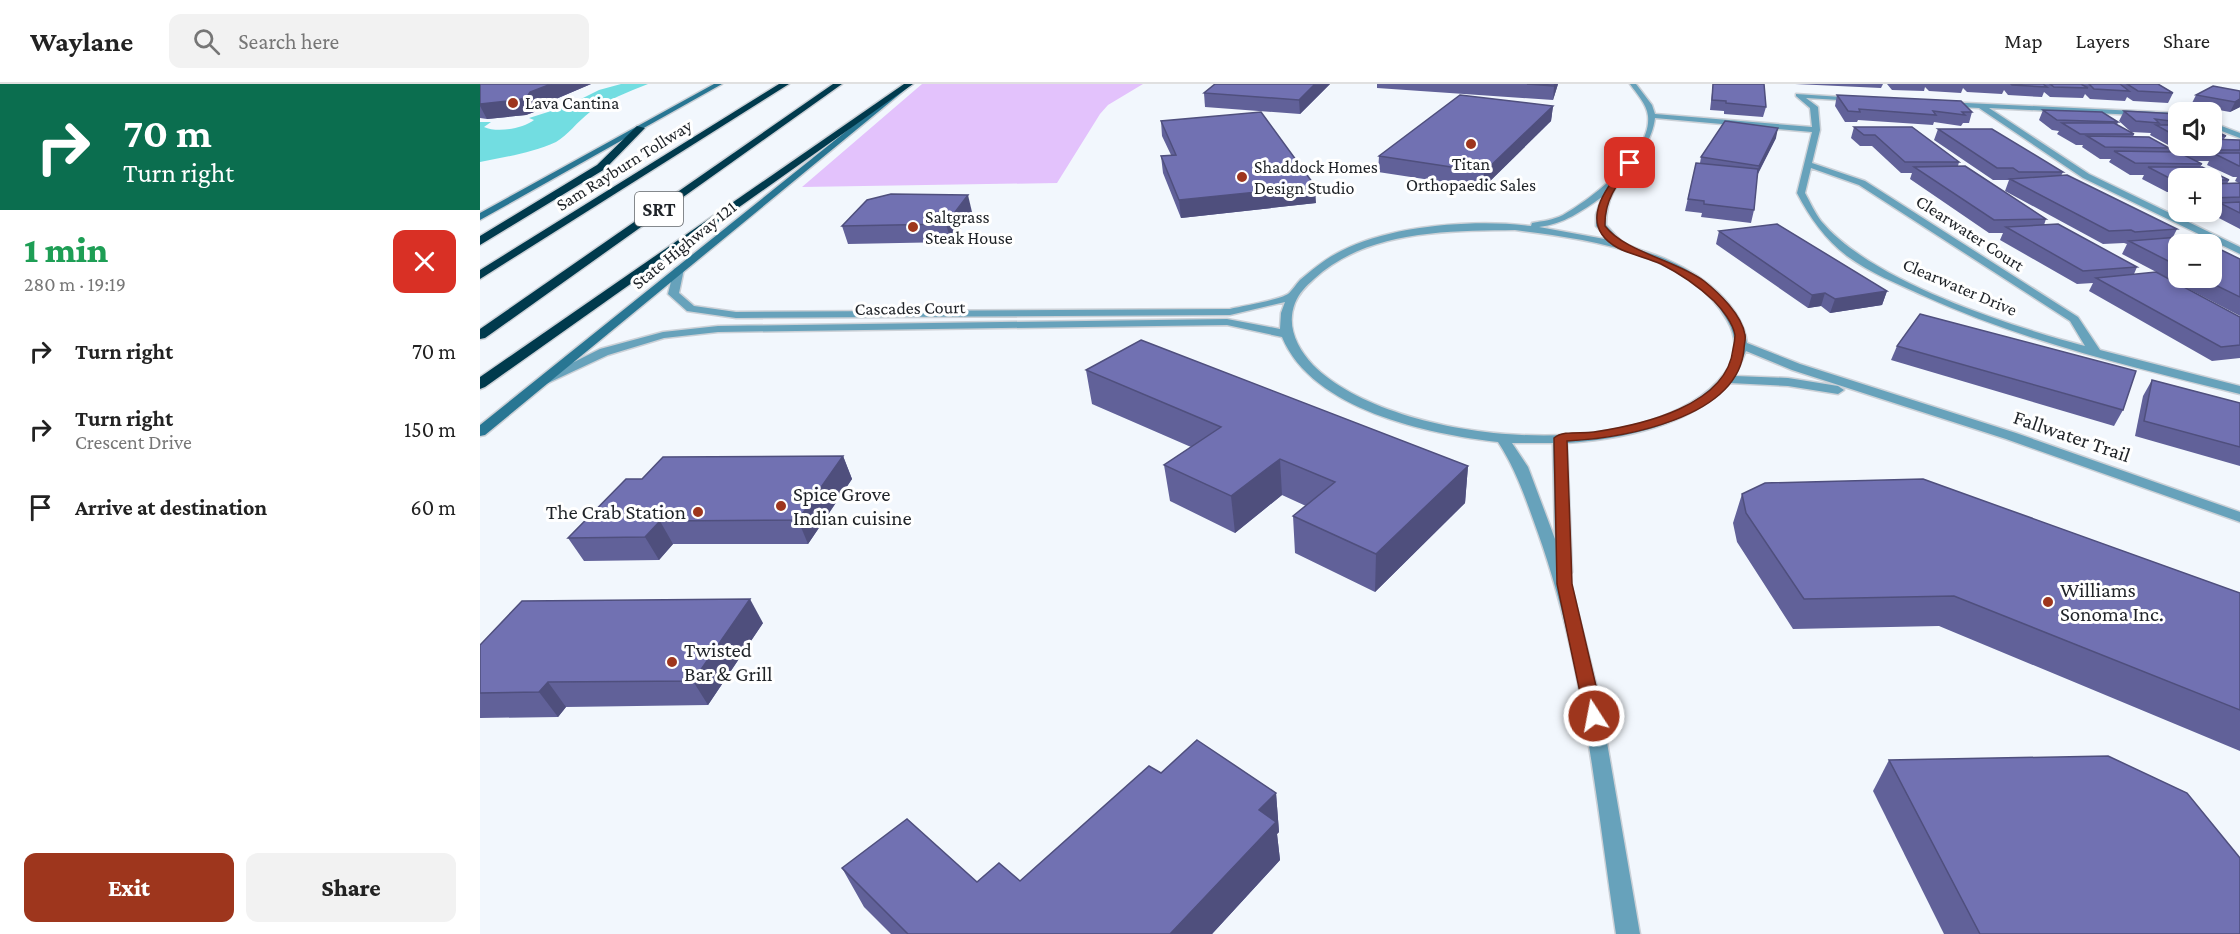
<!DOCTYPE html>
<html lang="en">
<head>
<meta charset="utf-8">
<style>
	body { margin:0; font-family:"Crimson Pro",serif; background:#f2f2f2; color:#222; height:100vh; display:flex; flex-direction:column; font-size:22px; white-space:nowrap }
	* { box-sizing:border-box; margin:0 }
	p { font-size:20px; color:#767676 }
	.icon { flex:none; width:33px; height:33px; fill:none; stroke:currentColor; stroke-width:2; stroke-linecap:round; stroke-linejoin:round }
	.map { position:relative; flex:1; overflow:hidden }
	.drawer { display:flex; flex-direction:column; background:#fff; width:480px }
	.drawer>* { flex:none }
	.hud { background:#0b6e4f; color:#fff; overflow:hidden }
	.controls { position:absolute; left:1688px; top:18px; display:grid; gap:12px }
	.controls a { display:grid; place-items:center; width:54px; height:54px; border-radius:12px; background:#fff; box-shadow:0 3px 9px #0003; font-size:30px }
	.pin { position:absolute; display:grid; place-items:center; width:51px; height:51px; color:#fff; margin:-26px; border-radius:12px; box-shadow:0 3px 9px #0006 }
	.me { position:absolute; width:66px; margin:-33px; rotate:349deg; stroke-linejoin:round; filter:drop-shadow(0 0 4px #0008) }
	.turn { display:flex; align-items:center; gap:21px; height:126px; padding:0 24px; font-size:27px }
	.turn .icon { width:78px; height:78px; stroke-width:2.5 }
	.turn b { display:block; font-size:42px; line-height:51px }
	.round { display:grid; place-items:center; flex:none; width:63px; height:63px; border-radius:12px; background:#f2f2f2 }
	.summary { display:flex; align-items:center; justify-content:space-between; height:102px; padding:0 24px }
	h1 { font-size:36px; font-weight:800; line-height:45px; color:#1e9e55 }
	.primary-button { display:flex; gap:12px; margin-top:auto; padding:12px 24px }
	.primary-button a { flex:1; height:69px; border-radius:12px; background:#9e361d; color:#fff; font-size:24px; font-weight:800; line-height:69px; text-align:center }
	.primary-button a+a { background:#f2f2f2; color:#222 }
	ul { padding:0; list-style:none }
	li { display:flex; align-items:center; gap:18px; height:78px; padding:0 24px }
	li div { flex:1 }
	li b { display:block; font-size:22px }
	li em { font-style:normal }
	header { display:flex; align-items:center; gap:36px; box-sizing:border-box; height:84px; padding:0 30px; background:#fff; border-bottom:2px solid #e0e0e0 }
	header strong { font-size:28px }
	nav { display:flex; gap:33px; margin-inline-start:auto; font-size:21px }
	.search { width:420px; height:54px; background:#f2f2f2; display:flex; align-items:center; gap:15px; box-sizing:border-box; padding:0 21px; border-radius:12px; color:#767676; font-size:22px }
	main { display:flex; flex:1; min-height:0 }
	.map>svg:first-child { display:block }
	.green { fill:#e3c2fc }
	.water { fill:#72dde1 }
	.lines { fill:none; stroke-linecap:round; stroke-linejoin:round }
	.minor-casing { stroke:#ccd1d7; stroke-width:3 }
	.secondary-casing { stroke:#ccd1d7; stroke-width:3 }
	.motorway-casing { stroke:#ccd1d7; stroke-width:3 }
	.minor { fill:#67a2bb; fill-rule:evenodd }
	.secondary { fill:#287693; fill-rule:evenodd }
	.motorway { fill:#003a4d; fill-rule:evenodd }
	.wall { fill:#616199; fill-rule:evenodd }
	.shaded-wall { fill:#4f4f7d }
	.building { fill:#7171b2; stroke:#4f4f7d; stroke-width:1.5 }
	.route { fill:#9e361d; stroke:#672313; stroke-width:1.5 }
	.poi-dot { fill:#9e361d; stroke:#fff; stroke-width:2 }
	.labels { text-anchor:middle; stroke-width:6; stroke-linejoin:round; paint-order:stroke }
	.far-poi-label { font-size:18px; fill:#1f2328; stroke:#fff; text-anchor:start }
	.far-street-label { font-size:18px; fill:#1f2328; stroke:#fff }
	.shield { fill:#fff; stroke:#626568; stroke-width:1.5 }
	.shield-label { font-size:20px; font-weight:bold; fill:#1f2328 }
	.street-label { font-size:21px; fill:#1f2328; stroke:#fff }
	.poi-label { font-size:21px; fill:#1f2328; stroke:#fff; text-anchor:start }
</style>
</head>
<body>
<header>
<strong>Waylane</strong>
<div class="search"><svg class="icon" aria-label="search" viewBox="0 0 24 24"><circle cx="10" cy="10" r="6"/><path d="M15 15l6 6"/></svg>Search here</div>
<nav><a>Map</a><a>Layers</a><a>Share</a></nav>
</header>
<main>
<section class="drawer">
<div class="hud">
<div class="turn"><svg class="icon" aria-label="right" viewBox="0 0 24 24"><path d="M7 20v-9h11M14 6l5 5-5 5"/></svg><div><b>70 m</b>Turn right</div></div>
</div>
<div class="summary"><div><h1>1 min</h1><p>280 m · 19:19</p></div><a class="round" style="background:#d93025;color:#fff"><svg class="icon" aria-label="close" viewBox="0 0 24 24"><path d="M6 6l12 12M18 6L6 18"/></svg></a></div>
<ul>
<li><svg class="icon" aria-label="right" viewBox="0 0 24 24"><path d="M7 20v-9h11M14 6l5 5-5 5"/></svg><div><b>Turn right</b></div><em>70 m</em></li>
<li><svg class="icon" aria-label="right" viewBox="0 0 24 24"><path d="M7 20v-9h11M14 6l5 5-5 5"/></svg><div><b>Turn right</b><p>Crescent Drive</p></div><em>150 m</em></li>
<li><svg class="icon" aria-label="arrive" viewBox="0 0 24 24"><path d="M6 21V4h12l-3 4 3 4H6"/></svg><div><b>Arrive at destination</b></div><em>60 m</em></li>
</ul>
<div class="primary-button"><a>Exit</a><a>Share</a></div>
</section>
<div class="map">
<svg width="1760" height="850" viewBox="0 0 1760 850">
	<rect width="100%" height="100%" fill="#f2f7fd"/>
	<!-- green -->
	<polygon class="green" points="442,0 663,0 628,21 620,30 577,99 322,103"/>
	<!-- water -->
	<path class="water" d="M141 0H168C148 8 127 16 110 28 98 37 87 52 76 58 52 69 25 73 0 78V38H11L4 43C17 49 42 45 54 36L49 34 87 22 119 6Z"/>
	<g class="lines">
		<!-- minor casing -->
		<g class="minor-casing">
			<g id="minor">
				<path d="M1150 0H1156L1172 21 1175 30 1332 43 1330 24 1316 12V10L1377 14 1375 17 1326 14 1338 23 1340 46 1332 79 1385 97 1598 233 1620 266 1760 302V310C1653 283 1545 258 1444 212 1418 200 1390 189 1367 172 1345 155 1330 134 1317 109L1332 48 1175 34C1169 80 1125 91 1126 141 1132 147 1139 157 1146 160 1160 167 1176 170 1190 177 1222 191 1262 221 1267 259L1320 280 1536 349 1760 428V438L1526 355 1312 286 1266 267 1255 292 1308 294 1358 302 1364 306 1358 310 1308 302 1250 299C1210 342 1143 355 1087 359L1092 488 1089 492 1119 612 1160 850H1136C1116 716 1104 578 1058 449 1046 416 1037 387 1018 358 948 350 832 326 802 253L747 241 238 248 184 254 128 271 66 300H58L56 297 120 265 183 248 238 242 747 235 800 245 801 229 805 218 750 231 256 234 207 227 188 210 194 185 199 182 204 185 199 209 214 222 256 228 750 225C763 222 799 216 808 210 812 207 816 200 820 196 833 185 845 175 861 167 911 141 996 135 1051 142L1052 139C1063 137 1073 136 1083 131 1111 115 1172 69 1168 32 1167 20 1156 9 1150 0ZM1331 84 1379 101 1590 237 1605 262C1530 242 1392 198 1341 137 1335 129 1330 118 1325 109ZM1122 113 1116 131V142L1130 156 1059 143C1084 140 1102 127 1122 113ZM1035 146C1104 155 1209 167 1247 236 1257 253 1258 271 1245 289 1172 385 912 361 833 281 817 264 806 242 815 219 819 209 826 202 834 195 887 146 967 147 1035 146ZM1032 359H1073L1075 455 1048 383Z"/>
				<polygon points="1465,18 1698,29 1698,33 1509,24 1609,90 1760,163 1760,170 1603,94 1499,24 1462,22"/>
				<polygon points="1731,38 1760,49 1760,54 1731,43"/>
			</g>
		</g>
		<!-- secondary casing -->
		<g class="secondary-casing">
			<g id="secondary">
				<polygon points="234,0 242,0 0,136 0,129"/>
				<polygon points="425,0 432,0 5,351 0,352 0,341"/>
			</g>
		</g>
		<!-- motorway casing -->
		<g class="motorway-casing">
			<g id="motorway">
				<polygon points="299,0 309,0 0,195 0,186"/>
				<polygon points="353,0 362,0 5,254 0,255 0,245"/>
				<polygon points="424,0 433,0 5,303 0,305 0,293"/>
				<polygon points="157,42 165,44 125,85 0,161 0,152 117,81"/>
			</g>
		</g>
		<!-- minor -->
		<use href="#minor" class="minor"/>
		<!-- secondary -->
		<use href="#secondary" class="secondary"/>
		<!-- motorway -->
		<use href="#motorway" class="motorway"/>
	</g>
	<!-- wall -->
	<g class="wall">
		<polygon points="0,0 111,0 57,23 54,28 46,31 7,35 0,34"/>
		<polygon points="735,0 850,0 820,30 725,23 724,9"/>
		<polygon points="897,0 1078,0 1073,16 897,4"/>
		<polygon points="1233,0 1284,0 1286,23 1283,33 1244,30 1244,27 1230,26"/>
		<polygon points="1315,0 1403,0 1401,4"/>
		<polygon points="1407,0 1678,0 1693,9 1688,19 1653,17 1647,13 1645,17 1610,15 1605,10 1603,14 1570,13 1564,8 1562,13 1528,11 1524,6 1522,10 1487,8 1483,4 1481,9 1449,7 1445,3 1444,7 1412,6"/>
		<polygon points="1760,7 1760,23 1750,28 1711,21 1716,11"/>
		<polygon points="1357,11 1492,28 1489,39 1483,39 1481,42 1454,38 1453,41 1378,36 1377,38 1365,38 1355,22"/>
		<polygon points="1073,22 1071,37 1003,104 898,88 899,72"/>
		<path d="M1563 26 1638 38 1637 41 1654 50 1653 53 1689 64 1690 62 1670 51 1671 49 1651 48 1639 37 1644 27 1698 30V62H1731V45L1746 52 1744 55 1760 56V145L1733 131 1736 126H1731V94H1698V115L1692 112 1695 108H1687L1662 95 1664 91H1650L1629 78 1631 75H1620L1602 63 1603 61H1596L1577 50 1579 47 1572 46 1559 36ZM1716 77H1729L1727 81 1753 93H1757L1755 97 1759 99 1747 100 1749 96 1720 83 1722 80Z"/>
		<polygon points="681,37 836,119 701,134 683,89 681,72 691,71 682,52"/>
		<polygon points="1374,43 1479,78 1478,82 1566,135 1564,141 1657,183 1654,190 1760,233 1760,274 1732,277 1609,207 1613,199 1597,200 1520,156 1523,149 1509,149 1430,95 1432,89 1421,89 1392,62 1380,62 1371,54"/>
		<polygon points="1458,45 1583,88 1581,92 1697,145 1693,153 1698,160 1698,194 1731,194 1760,175 1760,232 1642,170 1647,160 1644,159 1623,160 1525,107 1529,96 1513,96 1454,56"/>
		<polygon points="1296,54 1277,92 1274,126 1271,139 1221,133 1222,129 1205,127 1216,79 1220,79 1221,73"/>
		<polygon points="492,128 471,158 368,160 362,142"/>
		<polygon points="1239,147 1407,207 1402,221 1350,229 1341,222 1328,224 1236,160"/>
		<polygon points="1417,262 1643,326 1634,342 1411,276"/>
		<polygon points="606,286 988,382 985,419 895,508 815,469 813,432 826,422 802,411 755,449 690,417 684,381 711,363 612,320"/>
		<polygon points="1672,296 1760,319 1760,382 1655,352 1663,312"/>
		<polygon points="363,372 372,395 328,460 193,460 179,476 104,477 88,454 162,395"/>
		<polygon points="1262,410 1760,509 1760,667 1459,542 1313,545 1257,458 1253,439"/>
		<polygon points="283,539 228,621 86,623 78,633 0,634 0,561"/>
		<polygon points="1409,676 1760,850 1464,850 1393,707"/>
		<polygon points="681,689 796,709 799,748 797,750 800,776 732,850 411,850 384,823 362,784 497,798 540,797"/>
	</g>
	<!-- shaded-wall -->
	<g class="shaded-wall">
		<polygon points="71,0 111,0 57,23 54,28 46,31 7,35 0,22 0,20 50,8"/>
		<polygon points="835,0 850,0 820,30 819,16"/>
		<polygon points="1075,0 1078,0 1073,16 1074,2"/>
		<polygon points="1760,15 1760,23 1750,28 1755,18"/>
		<polygon points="1073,22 1071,37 1003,104 1004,88"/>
		<polygon points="1298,44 1296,54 1276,93 1279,82"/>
		<polygon points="835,102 836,119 701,134 699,116"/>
		<polygon points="488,111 492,128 471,158 466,140"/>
		<polygon points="1407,207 1402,221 1350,229 1355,215"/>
		<polygon points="1345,209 1341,222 1328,224 1332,211"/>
		<polygon points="363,372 372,395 328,460 318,436"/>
		<polygon points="800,375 802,411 755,449 751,412"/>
		<polygon points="988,382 985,419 895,508 896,470"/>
		<polygon points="180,437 193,460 179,476 165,453"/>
		<polygon points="270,515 283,539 228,621 213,597"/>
		<polygon points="68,598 86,623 78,633 59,608"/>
		<polygon points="796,709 799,748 797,750 800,776 732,850 690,850 779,726"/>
	</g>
	<!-- building -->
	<g class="building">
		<polygon points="0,0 71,0 50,8 47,13 38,16 0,20"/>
		<polygon points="735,0 835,0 819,16 724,9"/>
		<polygon points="1047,0 1075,0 1074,2"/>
		<polygon points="1233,0 1284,0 1286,23 1246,19 1246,17 1232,16"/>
		<polygon points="1531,0 1563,0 1567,3 1532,1"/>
		<polygon points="1570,0 1601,0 1608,4 1574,3"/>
		<polygon points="1609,0 1640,0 1649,7 1614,5"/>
		<polygon points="1647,0 1678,0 1693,9 1658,7"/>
		<polygon points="1733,2 1760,7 1760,15 1755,18 1716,11"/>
		<polygon points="980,11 1073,22 1004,88 899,72"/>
		<polygon points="1357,11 1481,17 1492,28 1482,28 1485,31 1453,27 1456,31 1379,25 1380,28 1368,27"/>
		<polygon points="1563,26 1622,28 1638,38 1577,36"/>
		<polygon points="1644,27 1698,30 1698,38 1675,35 1679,39 1656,37"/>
		<polygon points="781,28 835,102 699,116 681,72 696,71 681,37"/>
		<polygon points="1245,37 1298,44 1279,82 1221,73"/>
		<polygon points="1582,39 1634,39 1654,50 1600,50"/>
		<polygon points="1676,41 1698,41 1698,51 1694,51"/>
		<polygon points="1374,43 1432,43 1479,78 1425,78 1395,51 1384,51"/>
		<polygon points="1458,45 1512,45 1583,88 1539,88 1533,84 1517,84"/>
		<polygon points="1731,45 1746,52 1731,52"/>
		<polygon points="1607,52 1669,53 1689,64 1625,63"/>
		<polygon points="1731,55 1758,56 1760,56 1760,66 1714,66 1707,62 1731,62"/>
		<polygon points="1634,67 1698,68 1722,80 1655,79"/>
		<polygon points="1733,69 1760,69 1760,82 1759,82"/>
		<polygon points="1216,79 1278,85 1274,126 1224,120 1224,117 1208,115"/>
		<polygon points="1485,82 1566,135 1514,136 1434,83"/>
		<polygon points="1668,83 1722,83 1749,96 1731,96 1731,94 1698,94 1698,96 1693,96"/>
		<polygon points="1587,91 1697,145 1655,148 1651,146 1629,147 1530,95"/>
		<polygon points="1760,99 1760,113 1731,114 1731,100"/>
		<polygon points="411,110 488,111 466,140 362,142 387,116"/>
		<polygon points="1760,118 1760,129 1740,119"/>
		<polygon points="1297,140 1407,207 1355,215 1345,209 1332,211 1239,147"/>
		<polygon points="1578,140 1657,183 1603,187 1526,143"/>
		<polygon points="1712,152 1730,160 1698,160 1698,182 1649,157"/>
		<polygon points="1731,161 1760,175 1760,213 1721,194 1731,194"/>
		<polygon points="1676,188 1760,233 1760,261 1741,263 1616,194"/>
		<polygon points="1440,230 1656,287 1643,326 1417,262"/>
		<polygon points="661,256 988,382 896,470 813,432 855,398 800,375 751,412 684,381 741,343 606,286"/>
		<polygon points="1672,296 1760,319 1760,363 1664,337"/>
		<polygon points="363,372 318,436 180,437 165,453 88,454 146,395 162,395 183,373"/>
		<polygon points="1443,395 1760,509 1760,626 1474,512 1324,515 1266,429 1262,410 1285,399"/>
		<polygon points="270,515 213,597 68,598 59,608 0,609 0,561 42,517"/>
		<polygon points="717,656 796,709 779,726 796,738 690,850 428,850 362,784 427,735 497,798 519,779 540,797 669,682 681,689"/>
		<polygon points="1628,672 1707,709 1760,774 1760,850 1500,850 1409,676"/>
	</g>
	<!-- route -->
	<path class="route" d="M1147 78 1154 79C1138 99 1124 115 1125 142 1145 168 1195 176 1224 197 1239 209 1262 231 1265 251 1266 255 1264 261 1264 265 1258 335 1142 354 1087 357L1092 500 1123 632 1120 637 1114 639 1108 637 1105 632 1077 500 1074 354C1083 346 1102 350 1114 348 1161 341 1247 322 1253 265 1254 261 1255 255 1255 251 1253 239 1242 225 1234 217 1218 202 1201 190 1181 180 1168 174 1152 171 1138 164 1096 141 1126 103 1147 78Z"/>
	<!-- markers -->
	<g class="poi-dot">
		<circle cx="33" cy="19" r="6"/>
		<circle cx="991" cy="60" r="6"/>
		<circle cx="762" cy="93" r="6"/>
		<circle cx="433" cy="143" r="6"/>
		<circle cx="301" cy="422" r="6"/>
		<circle cx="218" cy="428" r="6"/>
		<circle cx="1568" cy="518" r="6"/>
		<circle cx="192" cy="578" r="6"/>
	</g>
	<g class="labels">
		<!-- far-poi labels -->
		<g class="far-poi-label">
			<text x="45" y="25">Lava Cantina</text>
			<text x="991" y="86" text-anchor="middle">Titan<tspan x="991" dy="21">Orthopaedic Sales</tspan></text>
			<text x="774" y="89">Shaddock Homes<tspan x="774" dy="21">Design Studio</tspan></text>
			<text x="445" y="139">Saltgrass<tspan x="445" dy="21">Steak House</tspan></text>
		</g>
		<!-- far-street labels -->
		<g class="far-street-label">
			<text transform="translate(144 81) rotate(-32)" y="6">Sam Rayburn Tollway</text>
			<text transform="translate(1490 149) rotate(33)" y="6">Clearwater Court</text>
			<text transform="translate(204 161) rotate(-39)" y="6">State Highway 121</text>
			<text transform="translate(1480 203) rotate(23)" y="6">Clearwater Drive</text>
			<text transform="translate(430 224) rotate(-1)" y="6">Cascades Court</text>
		</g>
		<!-- shield labels -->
		<rect class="shield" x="155" y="108" width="48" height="34" rx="4.5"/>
		<g class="shield-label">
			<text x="179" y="132">SRT</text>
		</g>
		<!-- street labels -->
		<g class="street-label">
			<text transform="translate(1592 352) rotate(19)" y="7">Fallwater Trail</text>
		</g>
		<!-- poi labels -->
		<g class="poi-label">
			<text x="313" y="417">Spice Grove<tspan x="313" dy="24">Indian cuisine</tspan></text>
			<text x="206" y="435" text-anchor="end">The Crab Station</text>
			<text x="1580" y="513">Williams<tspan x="1580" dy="24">Sonoma Inc.</tspan></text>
			<text x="204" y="573">Twisted<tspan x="204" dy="24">Bar &amp; Grill</tspan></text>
		</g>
	</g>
</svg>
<div class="controls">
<a><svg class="icon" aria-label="sound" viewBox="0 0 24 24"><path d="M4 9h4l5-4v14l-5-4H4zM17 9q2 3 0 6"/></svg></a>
<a>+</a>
<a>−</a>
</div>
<div class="pin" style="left:1150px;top:79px;background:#d93025"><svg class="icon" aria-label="arrive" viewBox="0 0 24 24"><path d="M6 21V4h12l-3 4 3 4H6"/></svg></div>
<svg class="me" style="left:1114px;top:632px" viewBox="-20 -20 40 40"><circle r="17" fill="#9e361d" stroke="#fff" stroke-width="3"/><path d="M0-11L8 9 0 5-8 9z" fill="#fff"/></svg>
</div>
</main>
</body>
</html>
